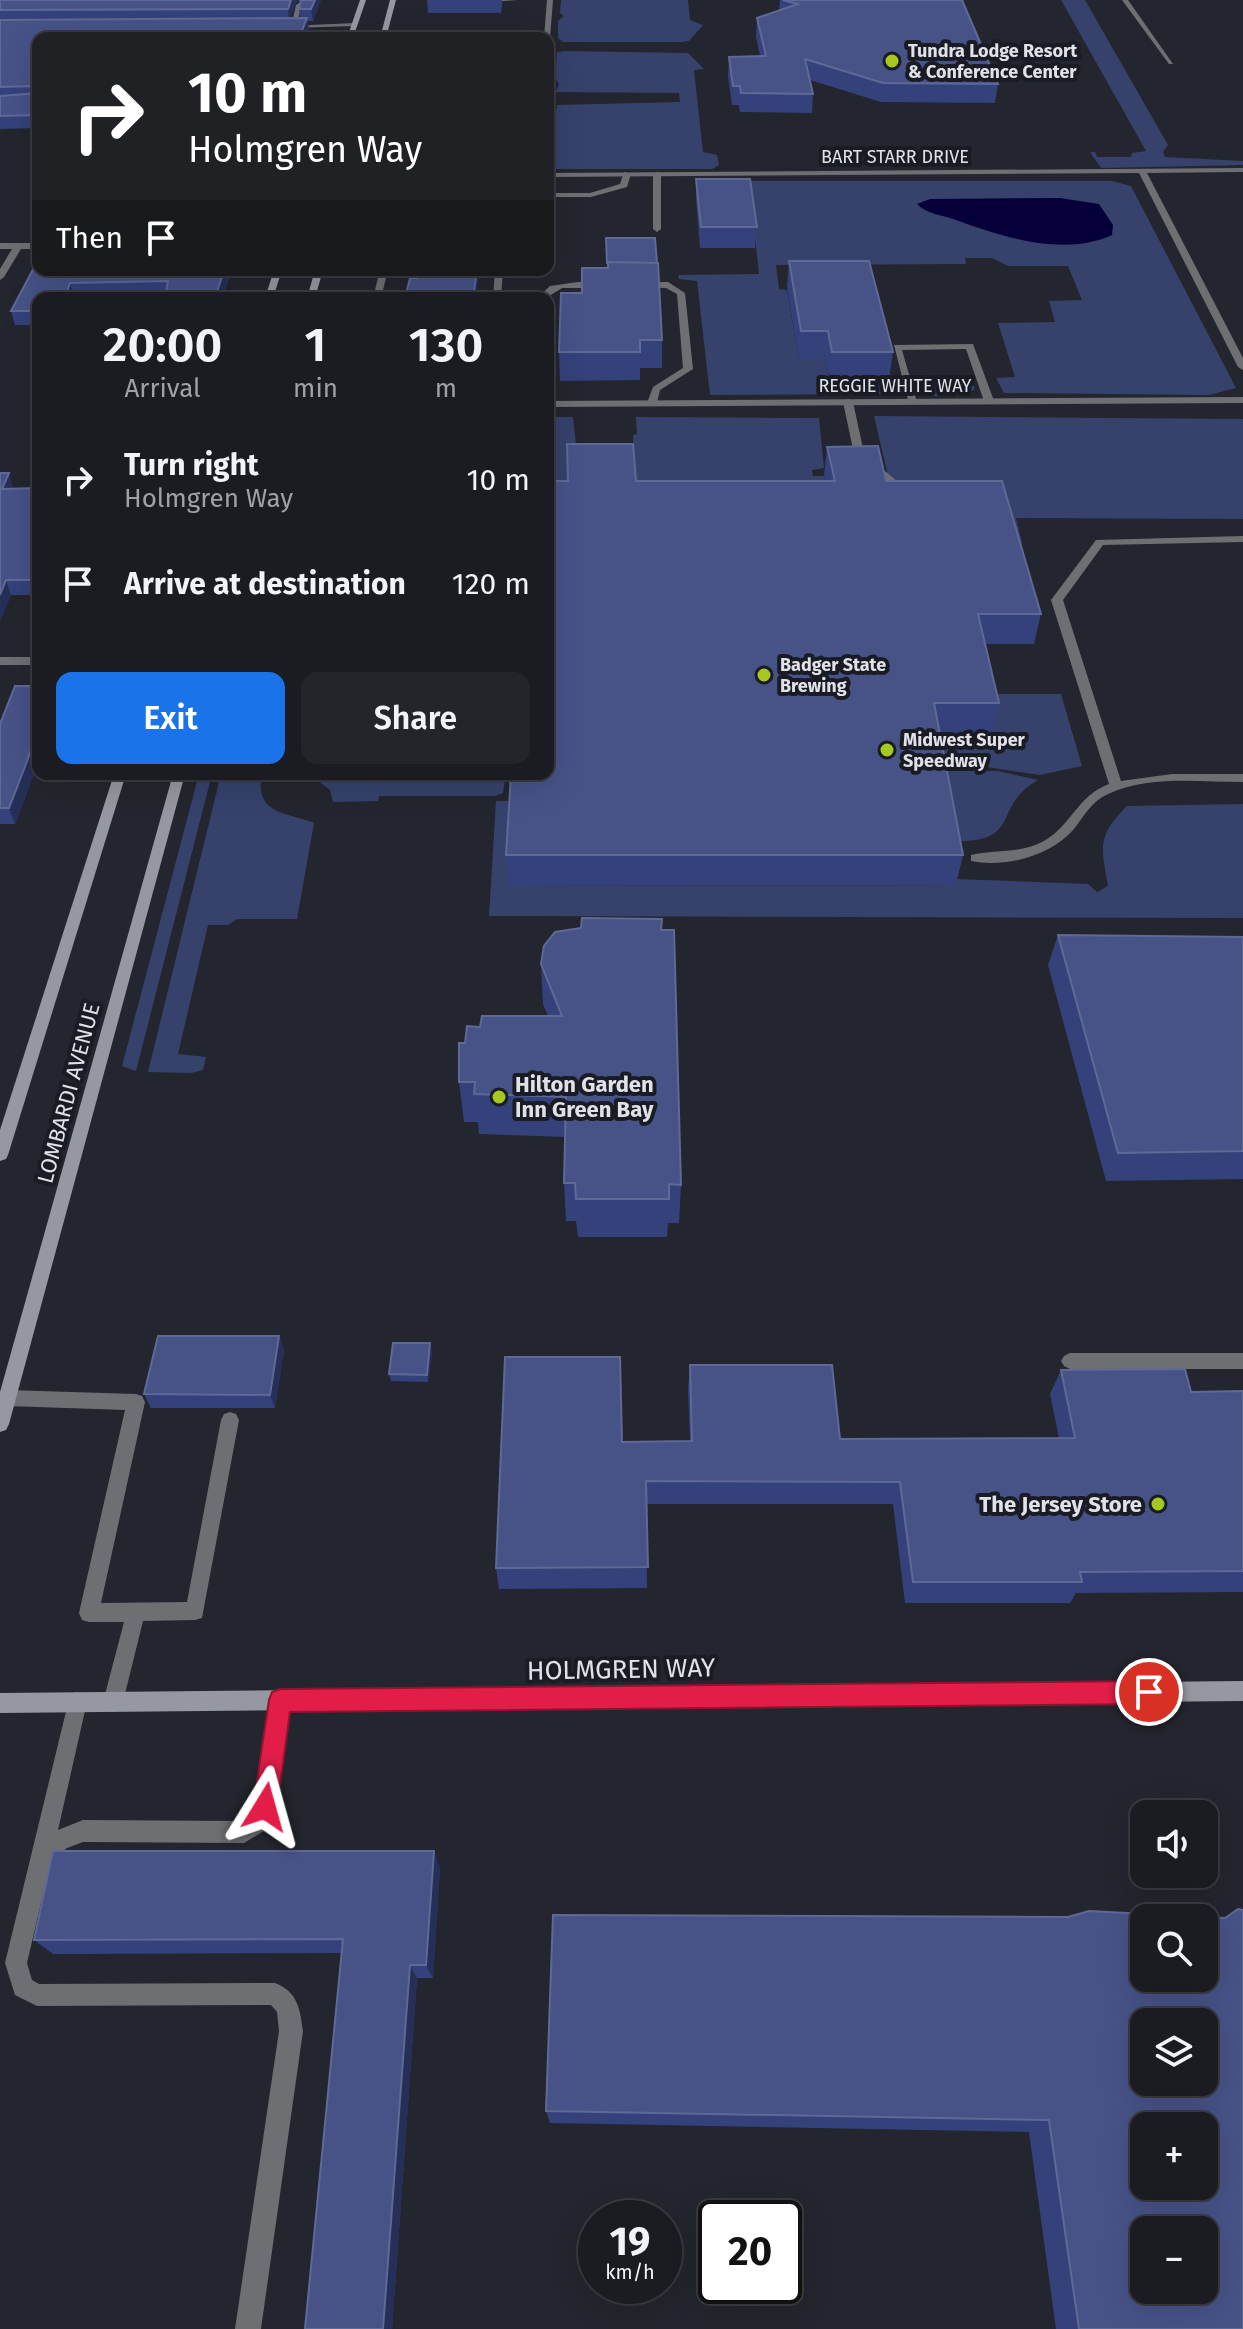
<!DOCTYPE html>
<html lang="en">
<head>
<meta charset="utf-8">
<style>
	body { margin:0; font-family:"Fira Sans",sans-serif; background:#23252a; color:#f1f3f6; height:100vh; display:flex; flex-direction:column; font-size:30px; white-space:nowrap }
	* { box-sizing:border-box; margin:0 }
	p { font-size:26px; color:#9fa1a5 }
	.icon { flex:none; width:44px; height:44px; fill:none; stroke:currentColor; stroke-width:2; stroke-linecap:round; stroke-linejoin:round }
	.map { position:relative; flex:1; overflow:hidden }
	.details { position:absolute; left:32px; top:292px; width:522px; height:488px; display:flex; flex-direction:column; background:#1a1c22; border-radius:16px; box-shadow:0 8px 32px #0002,0 0 0 2px #383a40 }
	.details>* { flex:none }
	.hud { position:absolute; left:32px; top:32px; width:522px; height:244px; border-radius:16px; box-shadow:0 8px 32px #0002,0 0 0 2px #383a40; background:#202124; color:#fff; overflow:hidden }
	.fabs { position:absolute; left:1130px; top:1800px; display:grid; gap:16px }
	.fabs a { display:grid; place-items:center; width:88px; height:88px; border-radius:16px; background:#1a1c22; box-shadow:0 8px 32px #0002,0 0 0 2px #383a40; font-size:40px }
	.speed { position:absolute; left:578px; top:2200px; display:flex; gap:16px; font-size:40px; font-weight:700; text-align:center }
	.speed>* { display:grid; place-content:center; width:104px; height:104px; border-radius:50%; background:#1a1c22; box-shadow:0 8px 32px #0002,0 0 0 2px #383a40; line-height:1 }
	.speed small { font-size:20px; font-weight:400 }
	.speed .limit { border:4px solid #111; border-radius:12px; background:#fff; color:#111 }
	.pin { position:absolute; display:grid; place-items:center; width:68px; height:68px; color:#fff; margin:-34px; border:4px solid #fff; border-radius:50%; box-shadow:0 2px 8px #0007 }
	.me { position:absolute; width:88px; margin:-44px; rotate:8deg; stroke-linejoin:round; filter:drop-shadow(0 0 6px #0008) }
	.turn { display:flex; align-items:center; gap:28px; height:168px; padding:0 24px; font-size:36px }
	.turn .icon { width:104px; height:104px; stroke-width:2.5 }
	.turn b { display:block; font-size:56px; line-height:68px }
	.then { display:flex; align-items:center; height:76px; padding:0 24px; background:#0003; gap:16px; font-size:30px }
	.eta { display:flex; justify-content:space-evenly; align-items:center; height:136px; text-align:center }
	.eta b { font-size:48px; font-weight:600; line-height:56px }
	.cta { display:flex; gap:16px; margin-top:auto; padding:16px 24px }
	.cta a { flex:1; height:92px; border-radius:16px; background:#1a73e8; color:#fff; font-size:32px; font-weight:600; line-height:92px; text-align:center }
	.cta a+a { background:#23252a; color:#f1f3f6 }
	ul { padding:0; list-style:none }
	li { display:flex; align-items:center; gap:24px; height:104px; padding:0 24px }
	li div { flex:1 }
	li b { display:block; font-size:30px }
	li em { font-style:normal }
	.map>svg:first-child { display:block }
	.green { fill:#36426c }
	.water { fill:#05003a }
	.lines { fill:none; stroke-linecap:round; stroke-linejoin:round }
	.lane { fill:#6d6f73; fill-rule:evenodd }
	.street { fill:#6d6f73; fill-rule:evenodd }
	.secondary { fill:#9598a0; fill-rule:evenodd }
	.wall { fill:#35417b; fill-rule:evenodd }
	.shaded-wall { fill:#262f57 }
	.building { fill:#475287; stroke:#5f6996; stroke-width:2; fill-rule:evenodd }
	.route { fill:#e11d48; stroke:#92132f; stroke-width:2 }
	.poi-dot { fill:#a6c820; stroke:#191c24; stroke-width:3 }
	.labels { text-anchor:middle; stroke-width:8; stroke-linejoin:round; paint-order:stroke }
	.far-poi-label { font-size:18px; font-weight:bold; fill:#e0e2e8; stroke:#191c24; text-anchor:start }
	.far-street-label { font-size:18px; fill:#e0e2e8; stroke:#191c24 }
	.poi-label { font-size:22px; font-weight:bold; fill:#e0e2e8; stroke:#191c24; text-anchor:start }
	.street-label { font-size:22px; fill:#e0e2e8; stroke:#191c24 }
	.near-street-label { font-size:26px; fill:#e0e2e8; stroke:#191c24 }
</style>
</head>
<body>
<div class="map">
<svg width="1243" height="2329" viewBox="0 0 1243 2329">
	<rect width="100%" height="100%" fill="#23262e"/>
	<!-- green -->
	<g class="green">
		<polygon points="561,0 688,0 690,20 703,25 689,41 683,42 563,42 558,38 558,21 564,16 560,13"/>
		<polygon points="1061,0 1085,0 1168,145 1163,152 1165,157 1243,161 1243,165 1101,168 1090,152 1095,152 1097,157 1131,157 1132,153 1146,151"/>
		<polygon points="565,51 688,53 704,69 694,70 703,152 717,155 719,165 712,169 554,169 549,165 557,105 680,102 679,93 555,92 559,85 555,77 557,52"/>
		<polygon points="749,181 1112,181 1131,186 1236,388 1209,395 1004,393 996,378 1015,377 998,323 1055,322 1049,301 1082,300 1068,266 1008,266 992,258 965,258 966,264 776,265 779,289 787,290 799,359 825,359 830,381 899,380 901,390 881,394 710,395 697,281 679,279 678,275 759,274"/>
		<polygon points="966,378 975,388 968,395 933,396 919,384 922,379"/>
		<polygon points="874,416 1243,419 1243,519 1016,518 1022,543 1018,544 896,510"/>
		<polygon points="548,417 573,417 579,473 569,510 548,511"/>
		<polygon points="636,417 819,418 824,468 812,470 813,476 824,476 831,511 636,511 633,435 637,434"/>
		<polygon points="993,694 1061,694 1082,766 1040,775 987,767 936,766 926,734 992,733"/>
		<path d="M934 771H998L1038 780C989 808 1026 844 948 841Z"/>
		<polygon points="199,774 212,774 136,1071 122,1066"/>
		<path d="M221 774H262C254 815 287 812 314 823L297 919H237L228 925H208L178 1054 206 1057 203 1070 191 1073 148 1072Z"/>
		<polygon points="316,779 505,779 503,793 495,796 379,796 378,801 333,802 330,790"/>
		<path d="M496 801H513L509 886 956 885 955 879 1088 884 1097 892 1108 886C1101 846 1097 836 1127 806L1243 804V918L489 916Z"/>
	</g>
	<!-- water -->
	<path class="water" d="M1060 198 1099 204 1113 225 1112 235C1064 257 1003 237 956 220 943 215 926 214 917 204L930 199Z"/>
	<g class="lines">
		<!-- lane -->
		<g class="lane">
			<polygon points="478,0 517,0 481,3"/>
			<polygon points="547,0 553,0 550,38 548,40 544,38"/>
			<polygon points="1122,0 1128,0 1173,64 1169,64"/>
			<polygon points="299,3 302,5 296,26 291,27 296,5"/>
			<polygon points="624,172 631,174 627,187 591,197 548,197 548,193 590,193 620,184"/>
			<polygon points="657,172 661,174 661,229 657,232 653,229 653,174"/>
			<polygon points="380,270 388,270 381,298 373,298"/>
			<polygon points="495,270 503,270 501,298 493,298"/>
			<polygon points="578,282 603,282 607,285 603,288 562,288 546,298 537,298 550,286"/>
			<polygon points="639,282 668,282 685,293 693,369 660,390 657,403 652,406 647,403 653,387 683,368 677,294 666,288 636,287 635,285"/>
			<polygon points="973,344 994,401 992,403 984,401 966,349 902,350 917,402 909,404 894,345"/>
			<polygon points="848,399 853,402 864,453 899,483 902,499 894,499 890,486 854,454 843,402"/>
			<path d="M1243 536V542L1103 545 1063 600 1121 781 1172 774H1243V782C1199 782 1149 775 1108 794 1092 801 1084 816 1074 829 1051 856 1005 868 971 861V855C996 849 1021 854 1044 841 1072 825 1077 796 1109 784L1051 600 1096 540Z"/>
			<polygon points="1070,1353 1243,1353 1243,1369 1070,1369 1064,1366 1061,1361 1064,1356"/>
			<polygon points="7,1390 136,1394 142,1396 145,1402 101,1603 187,1602 221,1420 224,1414 230,1412 236,1414 239,1420 202,1618 195,1620 143,1621 123,1702 120,1709 113,1712 106,1709 103,1702 124,1622 89,1622 82,1620 79,1613 125,1410 7,1406 0,1402 1,1392"/>
			<path d="M280 1690 287 1693 290 1700 269 1828 244 1843 83 1842 67 1848 51 1860 27 1963 32 1980 39 1984 275 1983C298 1992 300 2009 303 2031L261 2329H235L279 2031 277 2012 271 2005 37 2006 15 1995 5 1963 70 1695 77 1692 84 1695 87 1702 58 1830 83 1820 241 1821 251 1814 270 1700 273 1693Z"/>
		</g>
		<!-- street -->
		<g class="street">
			<polygon points="355,23 357,26 290,28 287,26"/>
			<polygon points="1243,168 1243,172 1147,173 1243,358 1243,370 1238,367 1139,173 548,177 548,173"/>
			<polygon points="0,243 38,243 38,249 21,249 4,277 0,280 0,269 12,249 0,249"/>
			<polygon points="1243,397 1243,403 548,407 548,401"/>
			<rect x="0" y="657" width="38" height="8"/>
		</g>
		<!-- secondary -->
		<g class="secondary">
			<polygon points="360,0 366,0 353,38 347,38"/>
			<polygon points="390,0 396,0 386,38 380,38"/>
			<polygon points="274,270 282,270 273,298 265,298"/>
			<polygon points="315,270 323,270 315,298 307,298"/>
			<polygon points="114,774 126,774 8,1155 6,1159 0,1161 0,1130"/>
			<polygon points="173,774 185,774 9,1424 6,1430 0,1432 0,1392"/>
			<polygon points="1243,1681 1243,1701 0,1713 0,1693"/>
		</g>
	</g>
	<!-- wall -->
	<g class="wall">
		<path d="M0 0H321L313 21H308L309 30 306 38H38V128L0 129ZM297 0 301 2 299 9 300 18H290Z"/>
		<polygon points="427,0 502,0 502,5 501,13 428,13"/>
		<polygon points="780,0 962,0 998,84 995,103 881,102 810,80 813,94 812,113 740,112 739,105 732,105 728,76 729,57 760,56 756,37 757,18 779,11"/>
		<polygon points="696,179 757,227 755,248 700,248 696,199"/>
		<polygon points="606,238 662,340 662,368 640,368 640,380 560,381 559,352 582,293 607,268"/>
		<polygon points="789,261 893,352 889,380 830,381 825,359 799,359 787,288"/>
		<polygon points="38,270 232,270 222,298 165,298 165,295 38,298 38,325 15,325 11,311"/>
		<polygon points="827,447 886,481 1041,614 1034,644 985,644 999,703 993,733 939,734 963,855 956,885 509,886 506,855 510,779 304,779 303,774 548,774 636,481 825,481 824,476"/>
		<polygon points="0,473 13,487 12,489 38,488 38,595 11,595 0,621"/>
		<polygon points="38,686 38,763 15,824 0,824 0,724"/>
		<polygon points="662,930 681,1185 679,1223 668,1223 667,1237 578,1237 576,1221 566,1221 564,1183 565,1137 479,1134 478,1122 464,1122 459,1082 465,1043 480,1027 548,1016 543,1004 541,964"/>
		<polygon points="1058,935 1243,937 1243,1179 1106,1181 1048,965"/>
		<polygon points="279,1336 284,1350 275,1408 151,1408 144,1394"/>
		<polygon points="432,1351 428,1382 391,1381 389,1374"/>
		<polygon points="690,1365 840,1439 1059,1438 1050,1394 1061,1370 1191,1392 1243,1391 1243,1592 1076,1593 1070,1603 905,1603 893,1504 646,1504 647,1588 499,1589 496,1568 690,1441 688,1389"/>
		<polygon points="440,1868 433,1978 417,1978 392,2329 305,2329 342,1953 53,1954 34,1940"/>
		<polygon points="1225,1918 1243,2329 1056,2329 1029,2132 550,2123 546,2111"/>
	</g>
	<!-- shaded-wall -->
	<g class="shaded-wall">
		<polygon points="291,0 297,0 289,21 288,9"/>
		<polygon points="315,0 321,0 313,21 311,9"/>
		<polygon points="307,18 309,30 306,38 299,38"/>
		<polygon points="224,270 232,270 222,298 215,298"/>
		<polygon points="477,270 480,270 476,298 473,298"/>
		<polygon points="70,283 74,297 74,298 68,298 67,292"/>
		<polygon points="9,473 13,487 7,503 2,489"/>
		<polygon points="6,580 11,595 0,621 0,595"/>
		<polygon points="38,729 38,763 15,824 9,808"/>
		<polygon points="279,1336 284,1350 275,1408 270,1395"/>
		<polygon points="430,1343 432,1351 428,1382 427,1375"/>
		<polygon points="434,1851 440,1868 433,1978 426,1965"/>
		<polygon points="410,1965 417,1978 392,2329 383,2329"/>
	</g>
	<!-- building -->
	<g class="building">
		<polygon points="0,0 291,0 288,9 0,10"/>
		<polygon points="301,0 315,0 311,9 299,9"/>
		<polygon points="783,0 962,0 998,84 883,83 805,59 813,94 741,93 740,86 733,86 729,57 766,56 757,18 798,4"/>
		<polygon points="307,18 299,38 38,38 38,115 0,116 0,96 38,93 35,86 0,87 0,20"/>
		<polygon points="696,179 750,179 757,227 701,227"/>
		<polygon points="606,238 655,238 657,263 607,263"/>
		<polygon points="38,260 38,270 224,270 215,298 165,298 168,281 70,283 67,292 55,292 52,298 38,298 38,311 11,311"/>
		<polygon points="789,261 869,261 893,352 832,352 828,331 801,331"/>
		<polygon points="608,262 658,263 662,340 640,340 640,352 559,352 561,293 582,293 582,268 608,268"/>
		<polygon points="419,270 477,270 473,298 405,298 410,278 417,278"/>
		<polygon points="567,444 633,444 636,481 835,481 827,447 878,446 886,481 1002,481 1041,614 978,614 999,703 934,703 963,855 506,855 511,774 548,774 548,481 568,481"/>
		<polygon points="0,473 9,473 2,489 38,488 38,580 6,580 0,595"/>
		<polygon points="15,686 38,686 38,729 26,764 9,808 0,808 0,724"/>
		<polygon points="582,918 662,919 661,930 674,930 681,1185 669,1184 669,1199 576,1199 575,1183 564,1183 566,1097 474,1094 475,1082 459,1082 459,1043 465,1043 467,1026 480,1027 482,1016 562,1016 541,964 544,946 555,932 581,928"/>
		<polygon points="1058,935 1243,937 1243,1151 1118,1153"/>
		<polygon points="158,1336 279,1336 270,1395 144,1394"/>
		<polygon points="393,1343 430,1343 427,1375 389,1374"/>
		<polygon points="505,1357 620,1357 622,1442 692,1441 690,1365 832,1365 840,1439 1075,1438 1061,1370 1185,1369 1191,1392 1243,1391 1243,1571 1080,1572 1082,1582 913,1582 900,1482 646,1481 648,1567 496,1568"/>
		<polygon points="53,1851 434,1851 426,1965 410,1965 383,2329 305,2329 343,1939 34,1940"/>
		<path d="M1238 1909 1243 1910V2329H1079L1049 2120 546 2111 553 1915 1068 1917 1089 1911 1225 1918ZM1144 1918H1204V1978H1144ZM1144 2022H1204V2082H1144ZM1144 2126H1204V2186H1144ZM1144 2230H1204V2290H1144Z"/>
	</g>
	<!-- route -->
	<polygon class="route" points="1149,1681 1157,1684 1160,1692 1157,1700 1149,1704 290,1712 277,1807 274,1815 265,1819 256,1815 253,1807 269,1700 272,1692 280,1689"/>
	<!-- markers -->
	<g class="poi-dot">
		<circle cx="892" cy="61" r="8"/>
		<circle cx="764" cy="675" r="8"/>
		<circle cx="887" cy="750" r="8"/>
		<circle cx="499" cy="1097" r="8"/>
		<circle cx="1158" cy="1504" r="8"/>
	</g>
	<g class="labels">
		<!-- far-poi labels -->
		<g class="far-poi-label">
			<text x="908" y="57">Tundra Lodge Resort<tspan x="908" dy="21">&amp; Conference Center</tspan></text>
			<text x="780" y="671">Badger State<tspan x="780" dy="21">Brewing</tspan></text>
			<text x="903" y="746">Midwest Super<tspan x="903" dy="21">Speedway</tspan></text>
		</g>
		<!-- far-street labels -->
		<g class="far-street-label">
			<text x="895" y="163">BART STARR DRIVE</text>
			<text x="895" y="392">REGGIE WHITE WAY</text>
		</g>
		<!-- poi labels -->
		<g class="poi-label">
			<text x="515" y="1092">Hilton Garden<tspan x="515" dy="25">Inn Green Bay</tspan></text>
			<text x="1142" y="1512" text-anchor="end">The Jersey Store</text>
		</g>
		<!-- street labels -->
		<g class="street-label">
			<text transform="translate(68 1093) rotate(-75)" y="8">LOMBARDI AVENUE</text>
		</g>
		<!-- near-street labels -->
		<g class="near-street-label">
			<text transform="translate(621 1669) rotate(-1)" y="9">HOLMGREN WAY</text>
		</g>
	</g>
</svg>
<div class="fabs">
<a><svg class="icon" aria-label="sound" viewBox="0 0 24 24"><path d="M4 9h4l5-4v14l-5-4H4zM17 9q2 3 0 6"/></svg></a>
<a><svg class="icon" aria-label="search" viewBox="0 0 24 24"><circle cx="10" cy="10" r="6"/><path d="M15 15l6 6"/></svg></a>
<a><svg class="icon" aria-label="layers" viewBox="0 0 24 24"><path d="M12 4l9 5-9 5-9-5zM3 14l9 5 9-5"/></svg></a>
<a>+</a>
<a>−</a>
</div>
<div class="speed"><div>19<small>km/h</small></div><div class="limit">20</div></div>
<div class="pin" style="left:1149px;top:1692px;background:#d93025"><svg class="icon" aria-label="arrive" viewBox="0 0 24 24"><path d="M6 21V4h12l-3 4 3 4H6"/></svg></div>
<svg class="me" style="left:265px;top:1807px" viewBox="-20 -20 40 40"><path d="M0-17L14 15 0 8-14 15z" fill="#e11d48" stroke="#fff" stroke-width="4"/></svg>
<div class="hud">
<div class="turn"><svg class="icon" aria-label="right" viewBox="0 0 24 24"><path d="M7 20v-9h11M14 6l5 5-5 5"/></svg><div><b>10 m</b>Holmgren Way</div></div>
<div class="then">Then<svg class="icon" aria-label="arrive" viewBox="0 0 24 24"><path d="M6 21V4h12l-3 4 3 4H6"/></svg></div>
</div>
<section class="details">
<div class="eta">
<div><b>20:00</b><p>Arrival</p></div>
<div><b>1</b><p>min</p></div>
<div><b>130</b><p>m</p></div>
</div>
<ul>
<li><svg class="icon" aria-label="right" viewBox="0 0 24 24"><path d="M7 20v-9h11M14 6l5 5-5 5"/></svg><div><b>Turn right</b><p>Holmgren Way</p></div><em>10 m</em></li>
<li><svg class="icon" aria-label="arrive" viewBox="0 0 24 24"><path d="M6 21V4h12l-3 4 3 4H6"/></svg><div><b>Arrive at destination</b></div><em>120 m</em></li>
</ul>
<div class="cta"><a>Exit</a><a>Share</a></div>
</section>
</div>
</body>
</html>
